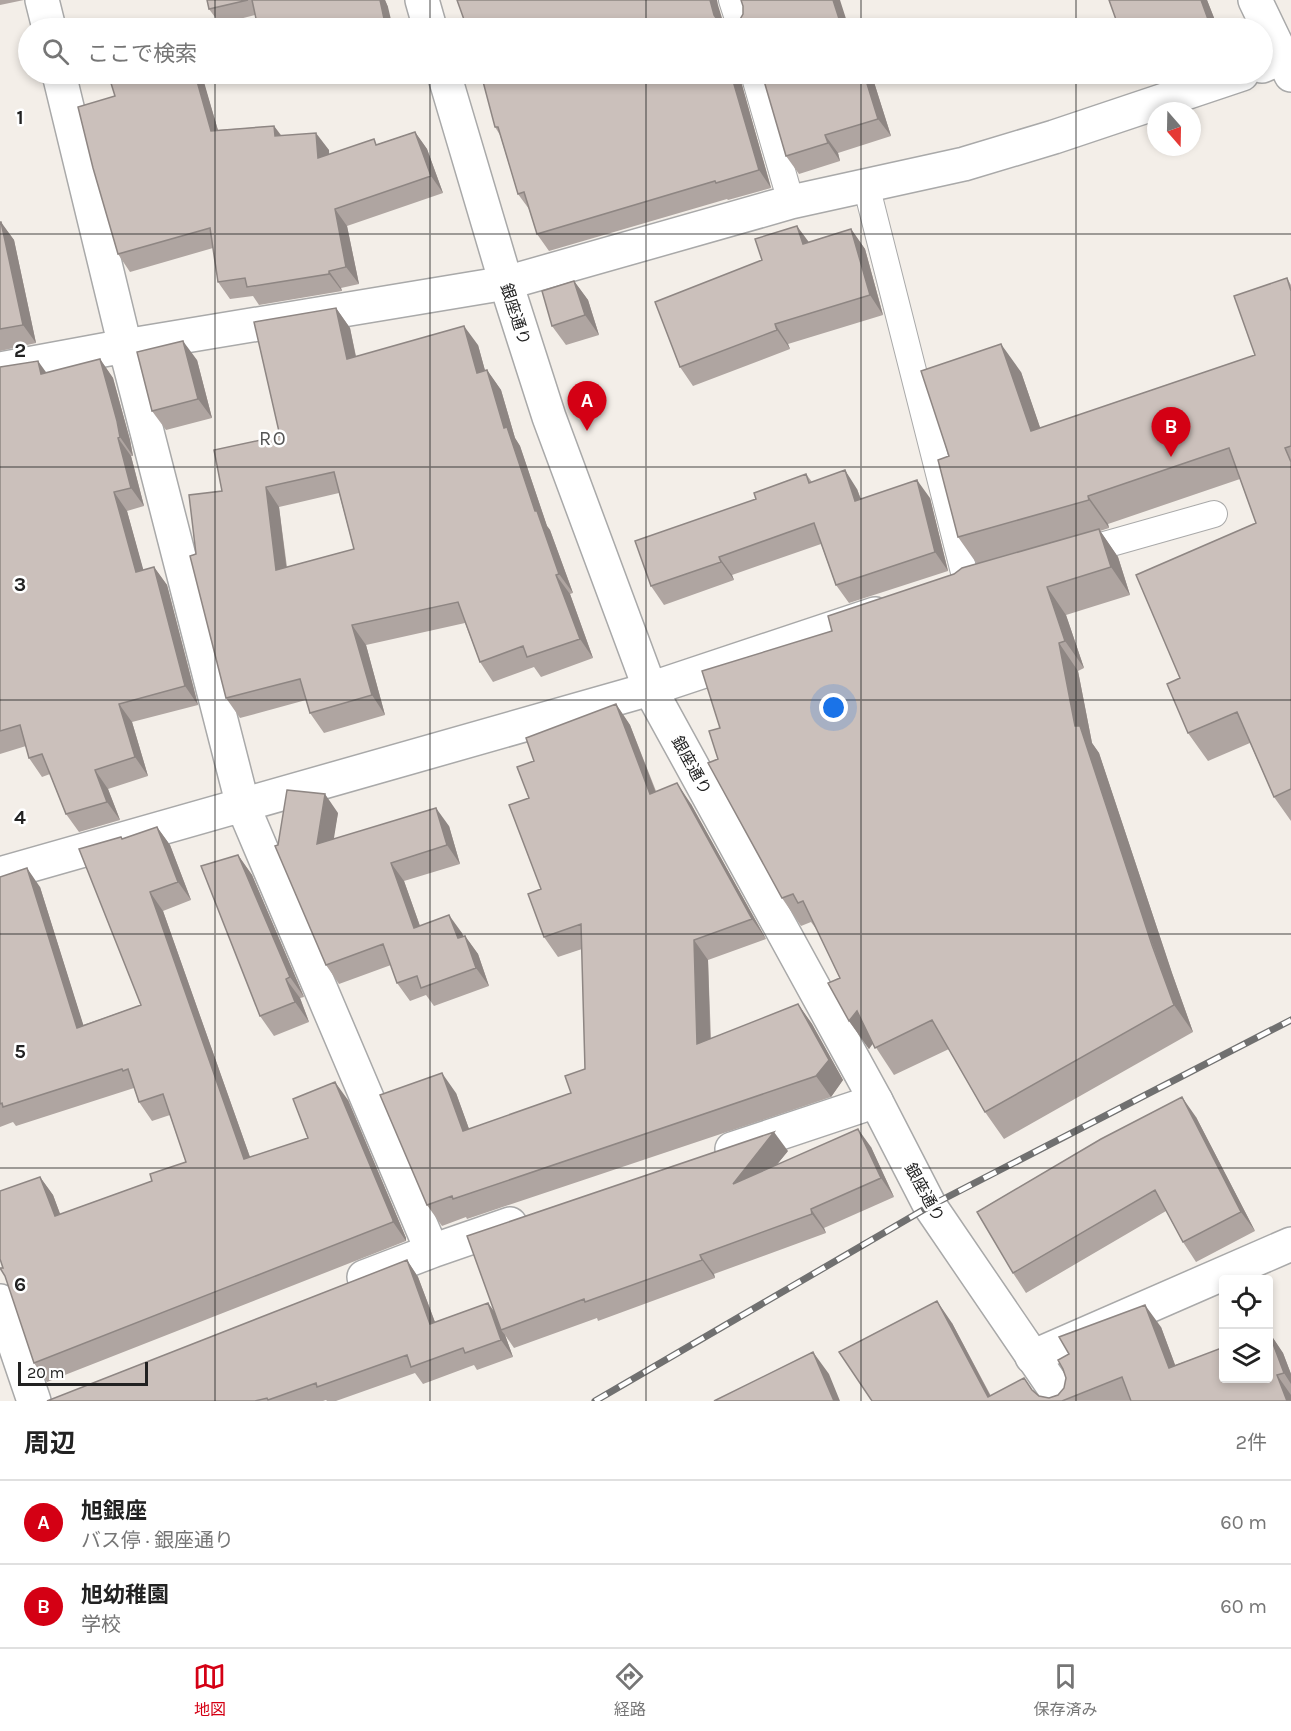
<!DOCTYPE html>
<html lang="ja">
<meta charset="utf-8">
<style>
:root{--surface:#fff;--page:#f6f6f6;--text:#222;--muted:#767676;--line:#e0e0e0;--accent:#d40014}
body{margin:0;font-family:Karla,"Noto Sans JP",sans-serif;background:var(--page);color:var(--text)}
.controls{position:absolute;right:18px;bottom:18px;display:grid;overflow:hidden;border-radius:6px;box-shadow:0 3px 9px #0003}
.controls button{width:54px;height:54px;display:grid;place-items:center;padding:0;border:0;border-bottom:2px solid var(--line);background:var(--surface);color:var(--text);font:30px sans-serif}
.compass{position:absolute;left:1147px;top:102px;width:54px;height:54px;border-radius:50%;background:var(--surface);box-shadow:0 3px 9px #0003;rotate:160deg}
.scale{position:absolute;left:18px;bottom:15px;width:130px;box-sizing:border-box;padding-left:6px;border:3px solid #222;border-top:0;font-size:16px;line-height:21px;white-space:nowrap;color:#222;-webkit-text-stroke:4px #fff;paint-order:stroke}
.you{position:absolute;left:834px;top:708px;width:21px;height:21px;margin:-15px;border:4px solid #fff;border-radius:50%;background:#1a73e8;box-shadow:0 0 0 9px #1a73e833}
.badge{display:grid;place-items:center;width:39px;height:39px;border-radius:50%;background:var(--accent);color:#fff;font-size:20px;font-weight:700}
.pin{position:absolute;translate:-50% -50px;filter:drop-shadow(0 2px 3px #0008)}
.pin::after{content:'';position:absolute;top:32px;width:21px;height:18px;background:inherit;clip-path:polygon(0 0,100% 0,50% 100%)}
.list{margin:0;padding:0;list-style:none}
h2{display:flex;justify-content:space-between;align-items:center;height:78px;margin:0;padding:0 24px;font-size:26px}
h2 small{font-size:20px;font-weight:400;color:var(--muted)}
.list li{display:grid;grid-template-columns:39px 1fr auto;gap:18px;align-items:center;box-sizing:border-box;height:84px;padding:0 24px;border-top:2px solid var(--line)}
.list b{display:block;font-size:22px;white-space:nowrap}
.list p{margin:0;font-size:20px;white-space:nowrap;color:var(--muted)}
.list em{font-size:20px;font-style:normal;color:var(--muted)}
.icon{flex:none;width:33px;height:33px;fill:none;stroke:currentColor;stroke-width:2;stroke-linecap:round;stroke-linejoin:round}
.map{position:relative;flex:none;width:1291px;height:1401px;overflow:hidden}
.search{position:absolute;background:var(--surface);box-shadow:0 3px 9px #0003;left:18px;right:18px;top:18px;height:66px;display:flex;align-items:center;gap:15px;box-sizing:border-box;padding:0 21px;border-radius:33px;color:var(--muted);font-size:22px}
.sheet{height:246px;background:var(--surface)}
nav{display:flex;justify-content:space-around;align-items:center;box-sizing:border-box;height:84px;border-top:2px solid var(--line);background:var(--surface);font-size:16px;color:var(--muted)}
nav a{display:grid;justify-items:center;gap:3px}
nav .on{color:var(--accent)}
.map>svg:first-child{display:block}
</style>
<div class="map">
<svg width="1291" height="1401" viewBox="0 0 1291 1401">
<rect width="100%" height="100%" fill="#f3eee8"/>
<g fill="none" stroke-linecap="round" stroke-linejoin="round">
<g stroke="#a9a9a9" stroke-width="28">
<path id="service" d="M 732,0 L 741,28
M 754,74 L 791,202
M 866,185 L 967,584 L 983,580
M 1076,553 L 1214,514"/>
</g>
<g stroke="#a9a9a9" stroke-width="36">
<path id="minor" d="M 42,0 L 49,28
M 1255,0 L 1291,75
M 59,74 L 125,346 L 243,806 L 432,1251
M 0,369 L 125,346 L 506,283
M 0,874 L 650,689 L 875,614
M 732,1149 L 876,1101
M 364,1277 L 432,1251 L 510,1224
M 0,1301 L 34,1401
M 1032,1357 L 1291,1244"/>
</g>
<g stroke="#a9a9a9" stroke-width="36">
<path id="tertiary" d="M 422,0 L 430,28
M 1262,66 L 1291,54
M 444,74 L 506,283 L 549,417 L 650,689 L 876,1101 L 930,1206 L 1063,1401
M 506,283 L 791,202 L 964,164 L 1054,137 L 1242,74"/>
</g>
<use href="#service" stroke="#fff" stroke-width="26"/>
<use href="#minor" stroke="#fff" stroke-width="33"/>
<use href="#tertiary" stroke="#fff" stroke-width="33"/>
<g stroke="#707070" stroke-width="7">
<path id="rail" d="M 595,1401 L 930,1206 L 1291,1020"/>
</g>
<use href="#rail" stroke="#fff" stroke-width="4.5" stroke-dasharray="14" stroke-linecap="butt"/>
</g>
<path fill="#afa5a1" fill-rule="evenodd" d="M 0,0 L 24,0 L 0,5 Z
M 207,0 L 385,0 L 388,7 L 255,15 L 220,24 L 209,9 Z
M 1109,0 L 1207,0 L 1218,28 L 1119,28 Z
M 133,74 L 201,74 L 218,130 L 274,126 L 281,135 L 329,150 L 329,154 L 378,144 L 415,132 L 427,149 L 443,193 L 347,226 L 359,284 L 341,288 L 342,291 L 259,305 L 253,296 L 230,299 L 218,282 L 213,248 L 130,272 L 118,254 L 115,96 Z
M 305,74 L 352,74 L 311,83 Z
M 762,74 L 869,74 L 873,79 L 891,136 L 838,153 L 840,161 L 799,174 L 786,156 Z
M 740,78 L 771,188 L 728,200 L 727,199 L 549,251 L 537,234 L 529,209 L 518,194 L 500,135 L 495,127 Z
M 0,222 L 14,240 L 36,343 L 0,351 Z
M 851,229 L 865,249 L 883,315 L 788,344 L 790,349 L 693,386 L 680,367 L 809,242 Z
M 1287,278 L 1291,285 L 1291,821 L 1274,797 L 1250,743 L 1208,761 L 1188,733 L 1180,678 L 1256,523 L 1240,479 L 1108,524 L 1109,528 L 1100,531 L 1118,557 L 1130,595 L 1066,615 L 1084,668 L 1078,671 L 1092,743 L 1099,753 L 1172,973 L 1193,1032 L 1004,1139 L 985,1112 L 949,1049 L 894,1075 L 873,1043 L 869,1049 L 849,1021 L 840,978 L 817,930 L 811,922 L 801,926 L 782,898 L 718,759 L 720,728 L 832,631 L 977,564 L 958,537 L 949,456 L 1021,372 L 1040,428 L 1255,355 Z
M 574,281 L 588,300 L 599,335 L 566,345 L 552,326 Z
M 336,308 L 350,328 L 356,356 L 478,345 L 485,371 L 487,370 L 501,390 L 515,438 L 520,446 L 547,526 L 550,530 L 573,593 L 570,594 L 593,658 L 541,677 L 534,667 L 493,682 L 480,662 L 465,623 L 366,645 L 385,715 L 324,733 L 310,713 L 306,700 L 240,718 L 226,698 L 196,554 L 222,491 L 280,436 ZM 339,493 L 354,549 L 287,567 L 279,507 Z
M 100,359 L 113,378 L 130,440 L 133,456 L 131,456 L 144,506 L 127,511 L 143,570 L 154,567 L 167,585 L 198,705 L 132,722 L 148,776 L 108,789 L 120,820 L 79,832 L 66,814 L 50,774 L 42,777 L 29,758 L 26,746 L 0,754 L 0,367 L 46,373 Z
M 197,360 L 212,418 L 166,430 L 152,411 Z
M 806,474 L 812,482 L 857,489 L 861,499 L 930,498 L 948,571 L 849,603 L 836,585 L 821,544 L 732,575 L 734,580 L 664,605 L 651,586 L 756,499 Z
M 616,704 L 630,725 L 656,791 L 691,804 L 766,939 L 708,960 L 711,1039 L 798,1004 L 812,1024 L 843,1080 L 831,1097 L 467,1219 L 466,1217 L 442,1226 L 427,1205 L 456,1093 L 469,1129 L 571,1093 L 585,1069 L 582,949 L 558,957 L 544,937 L 541,889 L 529,798 L 534,761 Z
M 338,813 L 333,839 L 449,826 L 460,864 L 404,881 L 420,926 L 462,933 L 463,936 L 465,936 L 478,954 L 489,986 L 434,1006 L 426,995 L 410,1001 L 397,983 L 391,965 L 339,984 L 326,965 L 278,845 Z
M 157,827 L 170,845 L 191,900 L 163,911 L 250,1157 L 308,1138 L 348,1100 L 406,1238 L 406,1241 L 47,1382 L 34,1363 L 3,1268 L 40,1177 L 53,1195 L 60,1214 L 152,1181 L 186,1162 L 170,1115 L 152,1121 L 139,1102 L 134,1088 L 16,1126 L 13,1122 L 0,1127 L 0,877 L 40,887 L 83,1025 L 141,1005 L 123,839 Z
M 238,855 L 252,875 L 304,997 L 300,998 L 309,1022 L 274,1036 L 260,1016 Z
M 1196,1117 L 1255,1231 L 1196,1262 L 1183,1242 L 1166,1211 L 1026,1293 L 1013,1273 Z
M 871,1147 L 894,1197 L 824,1228 L 826,1233 L 714,1274 L 715,1278 L 598,1321 L 597,1318 L 514,1348 L 505,1335 L 513,1357 L 477,1370 L 474,1365 L 423,1384 L 415,1373 L 336,1401 L 327,1401 L 326,1400 L 323,1401 L 47,1401 L 407,1260 L 418,1277 L 435,1322 L 488,1303 L 496,1314 L 788,1151 L 776,1165 Z
M 952,1323 L 991,1396 L 1033,1390 L 1039,1396 L 1049,1398 L 1058,1395 L 1161,1327 L 1175,1365 L 1269,1332 L 1283,1353 L 1291,1374 L 1291,1401 L 872,1401 Z"/>
<path fill="#8e8683" d="M 380,0 L 385,0 L 388,7 L 393,28 L 386,28 Z
M 710,0 L 717,0 L 718,5 L 725,28 L 723,28 L 714,15 Z
M 833,0 L 840,0 L 849,28 L 842,28 Z
M 1201,0 L 1207,0 L 1218,28 L 1214,28 L 1209,22 Z
M 195,74 L 201,74 L 202,75 L 223,148 L 211,131 Z
M 731,74 L 740,74 L 740,78 L 771,188 L 759,170 Z
M 864,74 L 869,74 L 873,79 L 891,136 L 878,119 Z
M 274,126 L 287,144 L 275,136 Z
M 415,132 L 427,149 L 443,193 L 431,176 Z
M 316,133 L 329,150 L 330,175 L 318,158 Z
M 825,135 L 838,153 L 840,161 L 828,143 Z
M 335,209 L 347,226 L 359,284 L 346,267 Z
M 1,222 L 14,240 L 36,343 L 23,325 Z
M 797,226 L 811,245 L 803,244 Z
M 851,229 L 865,249 L 883,315 L 870,295 Z
M 329,271 L 341,288 L 342,291 L 329,274 Z
M 574,281 L 588,300 L 599,335 L 585,315 Z
M 336,308 L 350,328 L 360,378 L 347,359 Z
M 775,324 L 788,344 L 790,349 L 777,330 Z
M 464,326 L 478,345 L 491,392 L 477,373 Z
M 183,341 L 197,360 L 212,418 L 198,399 Z
M 1001,344 L 1021,372 L 1051,459 L 1031,431 Z
M 100,359 L 113,378 L 130,440 L 133,456 L 120,437 Z
M 38,361 L 51,379 L 41,374 Z
M 487,370 L 501,390 L 515,438 L 520,446 L 547,526 L 550,530 L 573,593 L 559,574 L 504,428 Z
M 118,438 L 131,456 L 144,506 L 131,488 Z
M 845,470 L 857,489 L 868,520 L 855,501 Z
M 917,480 L 930,498 L 948,571 L 935,552 Z
M 266,487 L 279,507 L 289,589 L 276,570 Z
M 114,492 L 127,511 L 149,590 L 136,572 Z
M 1088,496 L 1108,524 L 1109,528 L 1089,500 Z
M 1099,529 L 1118,557 L 1130,595 L 1111,567 Z
M 719,557 L 732,575 L 734,580 L 721,562 Z
M 154,567 L 167,585 L 198,705 L 185,686 Z
M 556,575 L 570,594 L 593,658 L 580,639 Z
M 1047,587 L 1066,615 L 1084,668 L 1065,641 Z
M 352,625 L 366,645 L 385,715 L 372,695 Z
M 1059,643 L 1078,671 L 1092,743 L 1099,753 L 1172,973 L 1193,1032 L 1174,1005 L 1075,726 Z
M 119,704 L 132,722 L 148,776 L 135,757 Z
M 616,704 L 630,725 L 664,814 L 650,794 Z
M 95,770 L 108,789 L 120,820 L 107,802 Z
M 677,783 L 691,804 L 766,939 L 752,919 Z
M 325,794 L 338,813 L 330,863 L 317,844 Z
M 436,808 L 449,826 L 460,864 L 447,845 Z
M 157,827 L 170,845 L 191,900 L 178,882 Z
M 238,855 L 252,875 L 304,997 L 290,977 Z
M 391,863 L 404,881 L 427,946 L 414,928 Z
M 27,868 L 40,887 L 90,1046 L 77,1028 Z
M 150,892 L 163,911 L 257,1177 L 244,1159 Z
M 449,915 L 462,933 L 471,957 L 458,938 Z
M 465,936 L 478,954 L 489,986 L 476,968 Z
M 694,940 L 708,960 L 711,1064 L 697,1044 Z
M 286,979 L 300,998 L 309,1022 L 295,1002 Z
M 798,1004 L 812,1024 L 843,1080 L 831,1097 L 816,1076 Z
M 857,1011 L 876,1039 L 869,1049 L 849,1021 Z
M 442,1073 L 456,1093 L 477,1151 L 463,1131 Z
M 335,1082 L 348,1100 L 406,1238 L 406,1241 L 393,1222 Z
M 1182,1097 L 1196,1117 L 1255,1231 L 1241,1212 Z
M 858,1129 L 871,1147 L 894,1197 L 881,1178 Z
M 774,1132 L 788,1151 L 746,1203 L 733,1184 Z
M 40,1177 L 53,1195 L 68,1235 L 55,1216 Z
M 811,1209 L 824,1228 L 826,1233 L 812,1214 Z
M 700,1255 L 714,1274 L 715,1278 L 702,1260 Z
M 407,1260 L 418,1277 L 442,1341 L 430,1324 Z
M 937,1301 L 952,1323 L 993,1401 L 988,1397 Z
M 488,1303 L 500,1320 L 501,1330 L 505,1335 L 513,1357 L 501,1340 Z
M 1145,1305 L 1161,1327 L 1184,1389 L 1169,1368 Z
M 1269,1332 L 1283,1353 L 1291,1374 L 1291,1384 L 1284,1373 Z
M 813,1352 L 829,1374 L 840,1401 L 834,1401 Z
M 1277,1375 L 1291,1395 L 1291,1401 L 1287,1401 Z"/>
<path fill="#cbc0bb" stroke="#8e8683" stroke-width="1.5" fill-rule="evenodd" d="M 207,0 L 248,0 L 209,9 Z
M 252,0 L 380,0 L 386,28 L 258,28 Z
M 457,0 L 710,0 L 714,15 L 718,21 L 725,25 L 733,25 L 739,21 L 743,14 L 743,6 L 741,0 L 833,0 L 842,28 L 467,28 Z
M 1109,0 L 1201,0 L 1209,22 L 1190,28 L 1119,28 Z
M 133,74 L 195,74 L 211,131 L 274,126 L 275,136 L 316,133 L 318,158 L 374,139 L 376,145 L 415,132 L 431,176 L 335,209 L 346,267 L 329,271 L 329,274 L 247,287 L 245,278 L 218,282 L 210,228 L 118,254 L 93,168 L 78,107 L 115,96 L 110,80 Z
M 481,74 L 731,74 L 759,170 L 716,183 L 715,181 L 537,234 L 524,192 L 518,194 L 498,127 L 495,127 Z
M 762,74 L 864,74 L 878,119 L 825,135 L 828,143 L 786,156 Z
M 0,222 L 1,222 L 23,325 L 0,329 Z
M 797,226 L 803,244 L 851,229 L 870,295 L 775,324 L 777,330 L 680,367 L 655,302 L 762,260 L 755,239 Z
M 1287,278 L 1291,291 L 1291,446 L 1285,448 L 1291,462 L 1291,789 L 1274,797 L 1237,712 L 1188,733 L 1167,684 L 1180,678 L 1136,575 L 1256,523 L 1229,448 L 1088,496 L 1089,500 L 958,537 L 938,460 L 949,456 L 921,371 L 1001,344 L 1031,431 L 1255,355 L 1234,296 Z
M 574,281 L 585,315 L 552,326 L 542,291 Z
M 336,308 L 347,359 L 464,326 L 477,373 L 487,370 L 504,428 L 507,427 L 535,511 L 537,511 L 559,574 L 556,575 L 580,639 L 527,657 L 523,646 L 480,662 L 458,602 L 352,625 L 372,695 L 310,713 L 300,679 L 226,698 L 190,556 L 196,554 L 189,495 L 222,491 L 214,450 L 280,436 L 254,322 ZM 334,472 L 354,549 L 276,570 L 266,487 Z
M 183,341 L 198,399 L 152,411 L 137,352 Z
M 100,359 L 117,421 L 120,437 L 118,438 L 131,488 L 114,492 L 136,572 L 154,567 L 185,686 L 119,704 L 135,757 L 95,770 L 107,802 L 66,814 L 42,754 L 29,758 L 20,725 L 0,731 L 0,367 L 38,361 L 41,374 Z
M 845,470 L 855,501 L 917,480 L 935,552 L 836,585 L 814,523 L 719,557 L 721,562 L 651,586 L 635,541 L 756,499 L 754,493 L 806,474 L 809,483 Z
M 1099,529 L 1111,567 L 1047,587 L 1065,641 L 1059,643 L 1075,726 L 1080,726 L 1152,945 L 1174,1005 L 985,1112 L 932,1020 L 875,1048 L 857,1011 L 849,1021 L 828,983 L 840,978 L 803,901 L 798,903 L 793,894 L 782,898 L 708,763 L 718,759 L 709,731 L 720,728 L 702,671 L 832,631 L 828,616 L 954,574 L 962,568 Z
M 616,704 L 650,794 L 677,783 L 752,919 L 694,940 L 697,1044 L 798,1004 L 829,1060 L 816,1076 L 453,1199 L 452,1196 L 427,1205 L 380,1095 L 442,1073 L 463,1131 L 571,1093 L 565,1076 L 585,1069 L 581,924 L 544,937 L 528,894 L 541,889 L 509,805 L 529,798 L 517,767 L 534,761 L 526,738 Z
M 287,790 L 325,794 L 317,844 L 436,808 L 447,845 L 391,863 L 414,928 L 449,915 L 458,938 L 465,936 L 476,968 L 421,988 L 417,976 L 397,983 L 383,944 L 326,965 L 275,846 L 278,845 Z
M 157,827 L 178,882 L 150,892 L 244,1159 L 308,1138 L 293,1099 L 335,1082 L 393,1220 L 393,1222 L 34,1363 L 5,1276 L 0,1268 L 3,1268 L 0,1259 L 0,1191 L 40,1177 L 55,1216 L 152,1181 L 150,1174 L 186,1162 L 163,1094 L 139,1102 L 128,1069 L 123,1071 L 122,1069 L 3,1107 L 2,1103 L 0,1104 L 0,877 L 27,868 L 77,1028 L 141,1005 L 79,849 L 121,837 L 122,839 Z
M 238,855 L 290,977 L 286,979 L 295,1002 L 260,1016 L 201,866 Z
M 1182,1097 L 1241,1212 L 1183,1242 L 1155,1190 L 1013,1273 L 977,1212 L 1101,1139 Z
M 858,1129 L 881,1178 L 811,1209 L 812,1214 L 700,1255 L 702,1260 L 585,1302 L 584,1299 L 501,1330 L 467,1236 L 774,1132 L 733,1184 Z
M 407,1260 L 430,1324 L 488,1303 L 501,1340 L 465,1353 L 463,1348 L 411,1367 L 407,1355 L 317,1387 L 316,1383 L 268,1400 L 267,1398 L 255,1401 L 47,1401 Z
M 937,1301 L 988,1397 L 1024,1378 L 1032,1390 L 1039,1396 L 1049,1398 L 1058,1395 L 1064,1388 L 1066,1378 L 1063,1369 L 1058,1360 L 1069,1354 L 1059,1337 L 1145,1305 L 1169,1368 L 1224,1347 L 1224,1378 L 1269,1378 L 1269,1333 L 1284,1373 L 1277,1375 L 1287,1401 L 1131,1401 L 1122,1377 L 1062,1401 L 872,1401 L 839,1352 Z
M 813,1352 L 834,1401 L 714,1401 Z"/>
<path fill="none" stroke="#222" stroke-width="1.5" stroke-opacity="0.55" d="M 215,0 L 215,28M 430,0 L 430,28M 646,0 L 646,28M 861,0 L 861,28M 1076,0 L 1076,28M 215,74 L 215,1401M 430,74 L 430,1401M 646,74 L 646,1401M 861,74 L 861,1401M 1076,74 L 1076,1401M 0,234 L 1291,234M 0,467 L 1291,467M 0,700 L 1291,700M 0,934 L 1291,934M 0,1168 L 1291,1168"/>
<g text-anchor="middle" stroke-width="5" stroke-linejoin="round" paint-order="stroke">
<g font-size="16" fill="#222" stroke="#fff">
<text transform="translate(516 314) rotate(72)" y="6">銀座通り</text>
<text transform="translate(692 765) rotate(61)" y="6">銀座通り</text>
<text transform="translate(925 1192) rotate(61)" y="6">銀座通り</text>
</g>
<g font-size="20" letter-spacing="1.5" fill="#555" stroke="#fff">
<text x="273" y="445">RO</text>
</g>
</g>
<g font-size="20" text-anchor="middle" font-weight="bold" fill="#222" stroke="#fff" stroke-width="5" stroke-linejoin="round" paint-order="stroke">
<text x="20" y="124">1</text>
<text x="20" y="357">2</text>
<text x="20" y="591">3</text>
<text x="20" y="824">4</text>
<text x="20" y="1058">5</text>
<text x="20" y="1291">6</text>
</g>
</svg>
<div class="controls">
<button><svg class="icon" aria-label="locate" viewBox="0 0 24 24"><circle cx="12" cy="12" r="6"/><path d="M12 2v4M12 18v4M2 12h4M18 12h4"/></svg></button>
<button><svg class="icon" aria-label="layers" viewBox="0 0 24 24"><path d="M12 4l9 5-9 5-9-5zM3 14l9 5 9-5"/></svg></button>
</div>
<svg class="compass" viewBox="-18 -18 36 36"><path d="M0-13l5 13h-10z" fill="#e53935"/><path d="M0 13l5-13h-10z" fill="#767676"/></svg>
<div class="scale">20 m</div>
<div class="you"></div>
<div class="pin badge" style="left:587px;top:431px">A</div>
<div class="pin badge" style="left:1171px;top:457px">B</div>
<div class="search"><svg class="icon" aria-label="search" viewBox="0 0 24 24"><circle cx="10" cy="10" r="6"/><path d="M15 15l6 6"/></svg>ここで検索</div>
</div>
<section class="sheet">
<h2>周辺<small>2件</small></h2>
<ul class="list">
<li><span class="badge">A</span><div><b>旭銀座</b><p>バス停 · 銀座通り</p></div><em>60 m</em></li>
<li><span class="badge">B</span><div><b>旭幼稚園</b><p>学校</p></div><em>60 m</em></li>
</ul>
</section>
<nav>
<a class="on"><svg class="icon" aria-label="map" viewBox="0 0 24 24"><path d="M3 6l6-2 6 2 6-2v14l-6 2-6-2-6 2zM9 4v14M15 6v14"/></svg>地図</a>
<a><svg class="icon" aria-label="directions" viewBox="0 0 24 24"><path d="M12 3l9 9-9 9-9-9zM9 14v-3h6M13 9l2 2-2 2"/></svg>経路</a>
<a><svg class="icon" aria-label="saved" viewBox="0 0 24 24"><path d="M7 4h10v16l-5-4-5 4z"/></svg>保存済み</a>
</nav>
